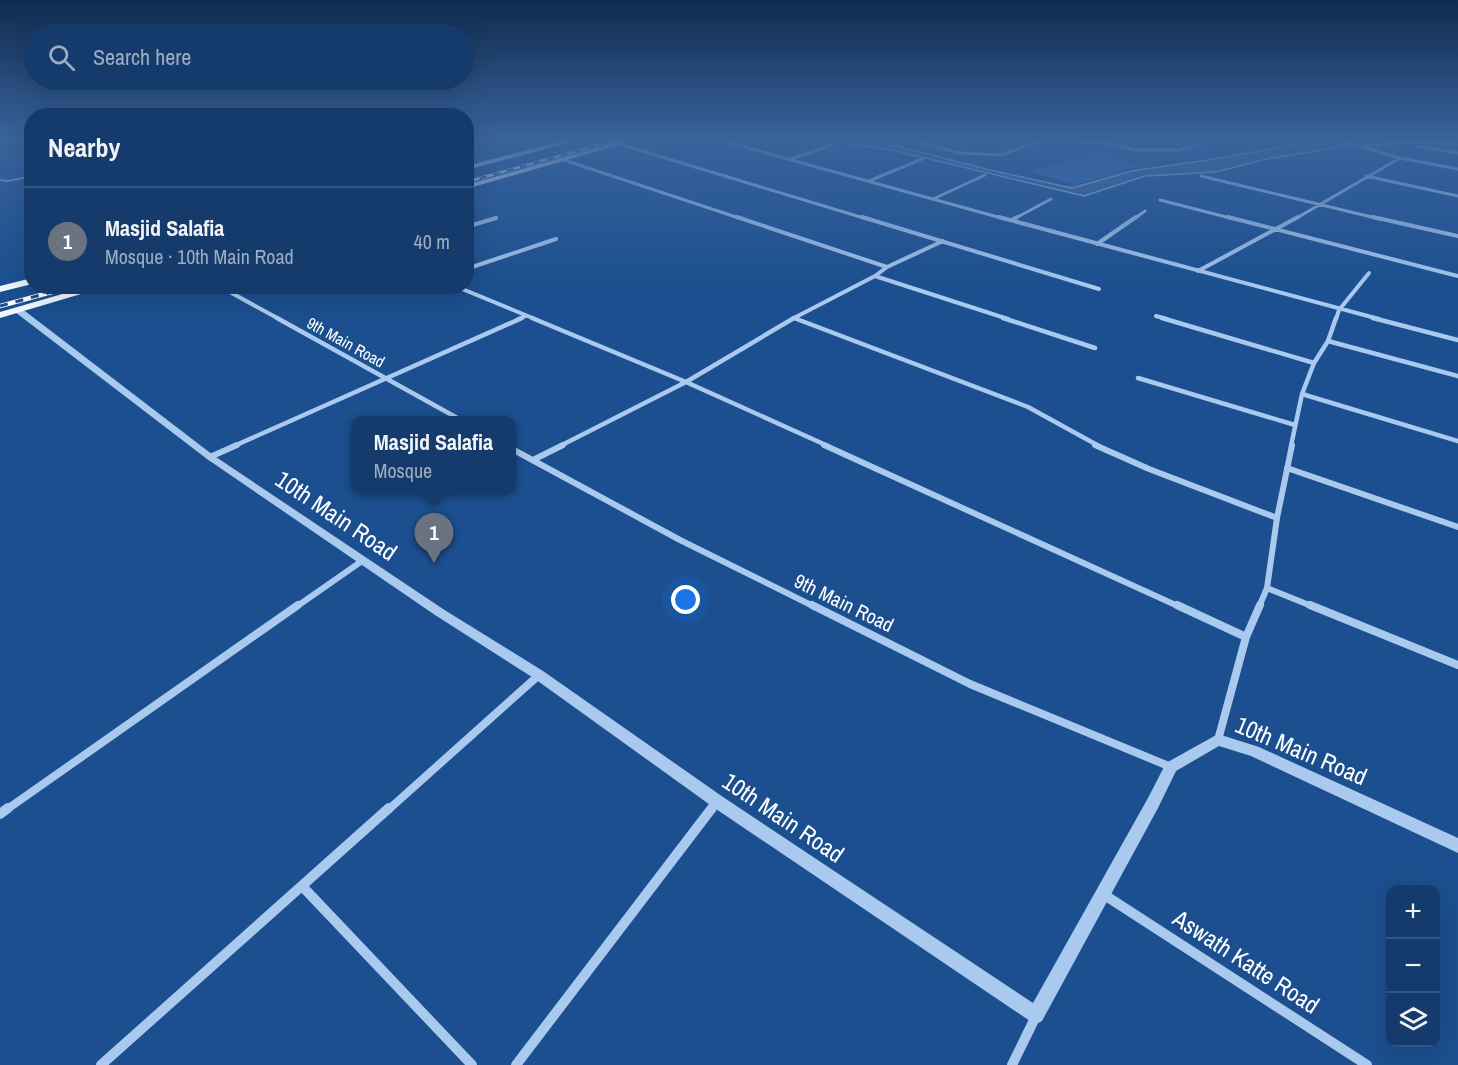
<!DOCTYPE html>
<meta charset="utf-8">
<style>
:root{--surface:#143b6b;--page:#1d4271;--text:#f1f3f6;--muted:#9dadc1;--line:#33557e;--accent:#ffd166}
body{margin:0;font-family:"Archivo Narrow",sans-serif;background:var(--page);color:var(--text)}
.controls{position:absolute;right:18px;bottom:18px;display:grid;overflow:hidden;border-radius:12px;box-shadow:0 6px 24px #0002}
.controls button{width:54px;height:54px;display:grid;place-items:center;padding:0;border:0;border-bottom:2px solid var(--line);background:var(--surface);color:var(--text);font:30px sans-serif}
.you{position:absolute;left:686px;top:600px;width:21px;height:21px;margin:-15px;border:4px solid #fff;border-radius:50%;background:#1a73e8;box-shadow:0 0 0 9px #1a73e833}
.badge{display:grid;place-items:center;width:39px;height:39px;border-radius:50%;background:var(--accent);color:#fff;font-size:20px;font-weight:700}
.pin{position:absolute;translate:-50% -50px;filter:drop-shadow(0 2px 3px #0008)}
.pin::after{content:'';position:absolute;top:32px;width:21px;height:18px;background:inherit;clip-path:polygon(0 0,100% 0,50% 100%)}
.popup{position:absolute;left:351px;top:416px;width:165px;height:78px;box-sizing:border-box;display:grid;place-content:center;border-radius:12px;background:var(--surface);filter:drop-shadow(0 2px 4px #0005);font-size:20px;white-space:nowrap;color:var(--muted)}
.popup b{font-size:22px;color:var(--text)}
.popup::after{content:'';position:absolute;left:50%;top:100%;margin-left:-12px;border:12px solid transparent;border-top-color:var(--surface)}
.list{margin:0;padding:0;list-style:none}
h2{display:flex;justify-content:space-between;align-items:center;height:78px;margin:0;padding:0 24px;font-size:26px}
h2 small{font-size:20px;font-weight:400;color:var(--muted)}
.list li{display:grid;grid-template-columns:39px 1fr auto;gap:18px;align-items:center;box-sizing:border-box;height:108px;padding:0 24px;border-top:2px solid var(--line)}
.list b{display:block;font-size:22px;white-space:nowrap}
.list p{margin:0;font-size:20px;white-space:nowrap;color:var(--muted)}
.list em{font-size:20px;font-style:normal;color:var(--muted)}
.icon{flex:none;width:33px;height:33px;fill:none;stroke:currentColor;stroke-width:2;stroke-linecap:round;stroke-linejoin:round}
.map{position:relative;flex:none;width:1458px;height:1065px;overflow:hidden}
.search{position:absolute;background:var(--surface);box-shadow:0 6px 24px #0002;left:24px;top:24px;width:450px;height:66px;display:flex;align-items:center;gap:15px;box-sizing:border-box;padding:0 21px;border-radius:33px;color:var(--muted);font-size:22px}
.panel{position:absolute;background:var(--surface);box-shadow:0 6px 24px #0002;left:24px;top:108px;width:450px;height:186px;border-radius:24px}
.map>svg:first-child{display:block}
</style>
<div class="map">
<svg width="1458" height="1065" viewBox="0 0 1458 1065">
<rect width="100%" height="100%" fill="#1b4f8f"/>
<path fill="#2e69ad" d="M 1097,153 L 1142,165 L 1075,185 L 1031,171 Z"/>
<path fill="#3c6290" stroke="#9cc4f0" stroke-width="1.5" d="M 812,138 L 847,138 L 896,146 L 990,170 L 1072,188 L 1132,171 L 1221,158 L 1318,140 L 1348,146 L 1266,159 L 1216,172 L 1145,176 L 1084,196 L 892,150 Z"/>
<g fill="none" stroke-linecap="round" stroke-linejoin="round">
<path fill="#9cc4f0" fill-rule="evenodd" d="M 1401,138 L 1359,143 L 1356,141 L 1369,138 Z"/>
<path stroke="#a9c9ee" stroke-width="2" d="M 0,180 L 8,181 L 32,176"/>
<path stroke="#a9c9ee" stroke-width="3" d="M 712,138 L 1005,219
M 902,138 L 960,153 L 1002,155 L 1042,140 L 1108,143 L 1134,150 L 1179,150 L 1204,143 L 1206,138
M 1331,138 L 1400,158 L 1458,169
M 619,144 L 867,219
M 1365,145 L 1407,142 L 1458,144
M 1417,146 L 1458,153
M 790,159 L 832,145
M 564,160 L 742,219
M 1201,176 L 1380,219
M 1366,176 L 1458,196
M 869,181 L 922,159
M 933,199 L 985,175
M 1160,200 L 1234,219
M 493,219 L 496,218
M 1014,219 L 1051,199
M 1134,219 L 1145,211
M 1295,219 L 1400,158"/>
<path stroke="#a9c9ee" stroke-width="4" d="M 737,217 L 887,267
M 862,217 L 1099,289
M 999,217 L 1379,319
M 1228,217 L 1458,276
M 1373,217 L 1458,236
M 1012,220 L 1017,217
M 466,227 L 496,218
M 1097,244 L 1136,217
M 466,269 L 556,239
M 1198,271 L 1298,217
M 875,276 L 1008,319
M 219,286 L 279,319
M 455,286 L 535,319
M 1156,316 L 1167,319
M 794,318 L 798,319
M 518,319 L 526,316
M 792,319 L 875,276 L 887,267 L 943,241
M 1336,319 L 1339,310 L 1369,273"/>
<path stroke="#a9c9ee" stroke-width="4.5" d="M 277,318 L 461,420
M 532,318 L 686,382 L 828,446
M 794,318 L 1028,407 L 1099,446
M 1003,318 L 1095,348
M 1162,318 L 1314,363
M 1373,318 L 1458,340
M 1328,341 L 1458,376
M 1138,378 L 1295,425
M 1302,394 L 1458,441
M 234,446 L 522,318
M 560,446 L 686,382 L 794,318
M 1291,446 L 1302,394 L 1314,363 L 1328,341 L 1336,318"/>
<path stroke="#a9c9ee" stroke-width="6" d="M 824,445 L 1180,607
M 1095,445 L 1149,469 L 1277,518
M 512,449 L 680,540 L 815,607
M 210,457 L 237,445
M 533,460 L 563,445
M 1287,468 L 1458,527
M 1267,588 L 1314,607
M 296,607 L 362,561
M 1259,607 L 1267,588 L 1277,518 L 1292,445"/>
<path stroke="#a9c9ee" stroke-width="8" d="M 812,605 L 970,684 L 1171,767
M 1177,605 L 1246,637
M 1310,605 L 1458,665
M 1218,740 L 1246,637 L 1260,605
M 6,810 L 298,605
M 388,810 L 539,675
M 711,810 L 717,802"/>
<path stroke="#a9c9ee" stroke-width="10" d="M 0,814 L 8,808
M 302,886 L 472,1065
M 1103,894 L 1367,1065
M 101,1065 L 389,808
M 516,1065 L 712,808
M 1012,1065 L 1036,1016"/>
<path fill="#a9c9ee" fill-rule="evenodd" d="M 15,308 L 21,308 L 213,455 L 443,609 L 543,671 L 723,797 L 1033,1003 L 1148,798 L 1166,763 L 1218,734 L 1259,747 L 1458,838 L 1458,853 L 1251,756 L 1219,746 L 1176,771 L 1158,808 L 1042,1021 L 1036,1024 L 1030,1021 L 713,807 L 535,679 L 435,615 L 207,459 L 15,312 Z"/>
<path fill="#f0f6ff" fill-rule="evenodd" d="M 574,138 L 587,138 L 466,170 L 466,166 Z
M 631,138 L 643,138 L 466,189 L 466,185 Z
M 32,278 L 32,284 L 0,292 L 0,286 Z
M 90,286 L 108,286 L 0,318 L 0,312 Z"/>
<g stroke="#fff" stroke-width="3">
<path id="rail-far1" d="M 466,182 L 624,138"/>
</g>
<g stroke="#fff" stroke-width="4.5">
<path id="rail" d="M 0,306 L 74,286"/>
</g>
<use href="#rail-far1" stroke="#1b4f8f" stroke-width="2" stroke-dasharray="7" stroke-linecap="butt"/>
<use href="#rail" stroke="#1b4f8f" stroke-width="3" stroke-dasharray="8" stroke-linecap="butt"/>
</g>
<linearGradient id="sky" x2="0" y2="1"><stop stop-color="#0f2b4f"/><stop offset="0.48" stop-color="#39639b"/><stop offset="1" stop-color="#39639b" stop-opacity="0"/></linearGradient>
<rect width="1458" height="288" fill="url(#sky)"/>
<g text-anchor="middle" stroke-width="6" stroke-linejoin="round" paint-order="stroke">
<g font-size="16" fill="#fff" stroke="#1b4f8f">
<text transform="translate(346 342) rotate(29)" y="6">9th Main Road</text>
</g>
<g font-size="20" fill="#fff" stroke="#1b4f8f">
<text transform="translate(844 603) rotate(26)" y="7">9th Main Road</text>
</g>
<g font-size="24" fill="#fff" stroke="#1b4f8f">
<text transform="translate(336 516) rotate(34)" y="8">10th Main Road</text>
<text transform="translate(1301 751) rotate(23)" y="8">10th Main Road</text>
<text transform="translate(783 818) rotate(34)" y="8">10th Main Road</text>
<text transform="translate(1246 962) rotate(33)" y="8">Aswath Katte Road</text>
</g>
</g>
</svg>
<div class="controls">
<button>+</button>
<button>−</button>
<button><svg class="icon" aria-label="layers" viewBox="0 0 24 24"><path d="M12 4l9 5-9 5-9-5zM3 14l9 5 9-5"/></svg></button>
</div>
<div class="you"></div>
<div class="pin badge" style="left:434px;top:563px;background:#6b7280">1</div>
<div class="popup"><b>Masjid Salafia</b>Mosque</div>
<div class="search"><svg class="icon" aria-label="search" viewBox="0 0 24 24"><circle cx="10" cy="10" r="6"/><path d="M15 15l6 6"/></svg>Search here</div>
<section class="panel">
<h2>Nearby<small></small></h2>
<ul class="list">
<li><span class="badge" style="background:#6b7280">1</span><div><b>Masjid Salafia</b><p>Mosque · 10th Main Road</p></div><em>40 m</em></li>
</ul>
</section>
</div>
